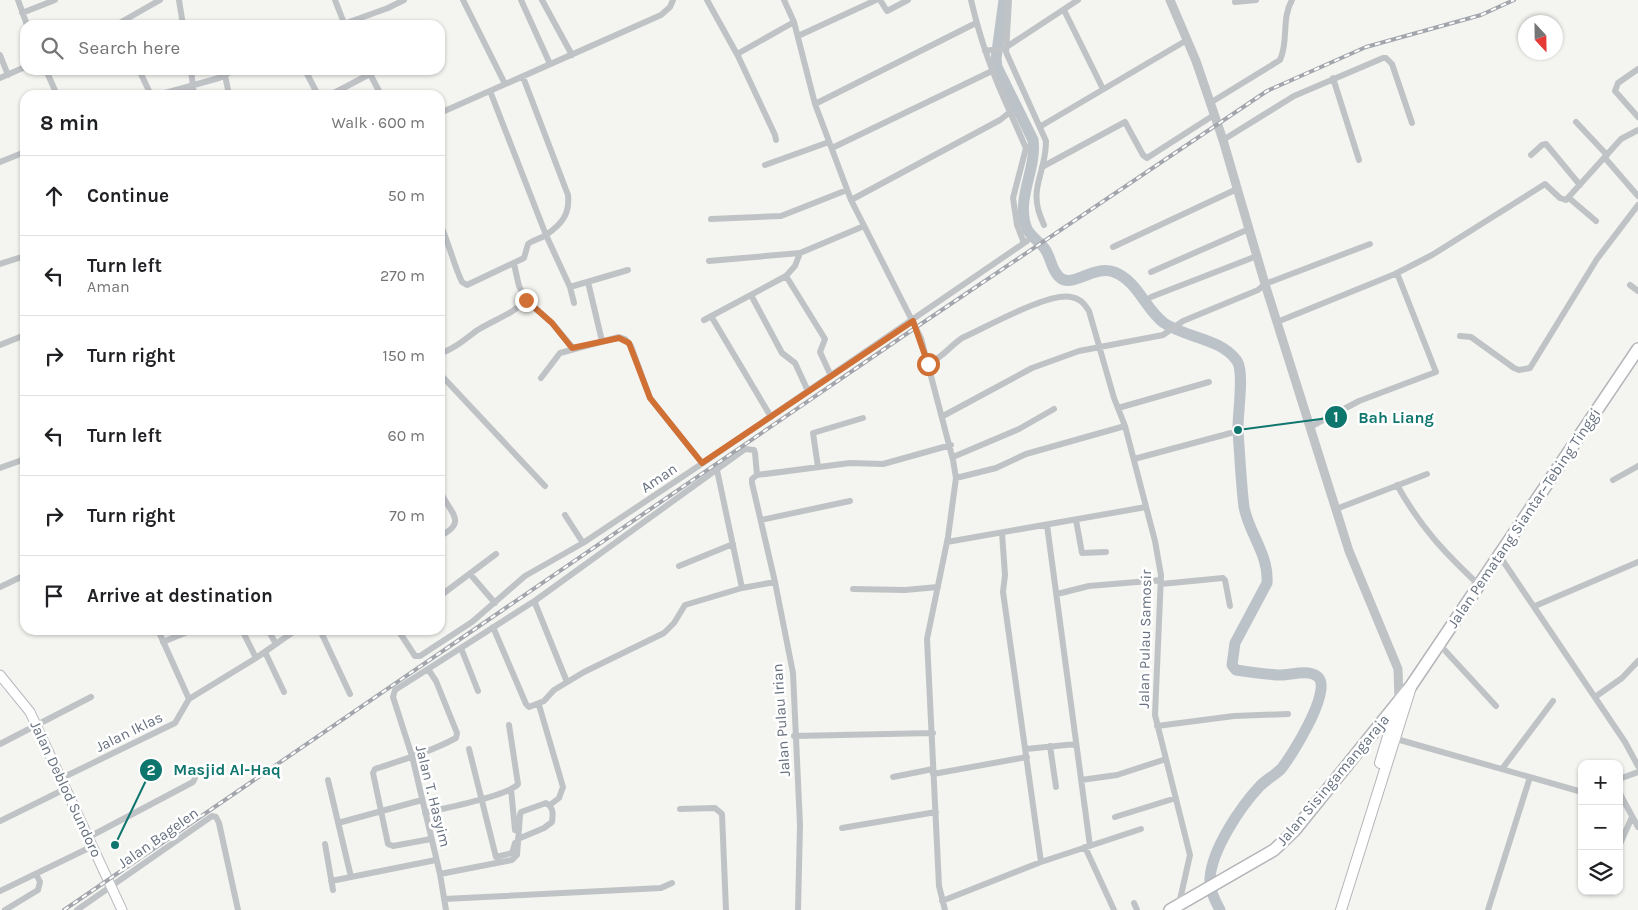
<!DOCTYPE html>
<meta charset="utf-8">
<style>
:root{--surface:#fff;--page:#f2f2f2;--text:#202124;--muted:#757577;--line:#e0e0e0}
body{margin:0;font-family:Karla,sans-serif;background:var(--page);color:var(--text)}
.controls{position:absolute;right:15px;bottom:15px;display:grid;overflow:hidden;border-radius:10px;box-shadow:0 1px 4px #0004}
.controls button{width:45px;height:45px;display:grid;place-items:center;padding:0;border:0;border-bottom:1px solid var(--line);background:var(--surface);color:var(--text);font:25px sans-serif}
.compass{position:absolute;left:1518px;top:15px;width:45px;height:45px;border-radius:50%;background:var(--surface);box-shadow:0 1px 4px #0004;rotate:158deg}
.stop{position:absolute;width:15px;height:15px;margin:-11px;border:4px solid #d07035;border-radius:50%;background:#fff}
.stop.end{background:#d07035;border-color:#fff;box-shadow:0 1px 5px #0008}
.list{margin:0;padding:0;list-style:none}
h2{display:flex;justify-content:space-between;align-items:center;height:65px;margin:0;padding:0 20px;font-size:21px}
h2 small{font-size:16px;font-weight:400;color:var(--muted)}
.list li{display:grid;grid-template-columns:32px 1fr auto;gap:15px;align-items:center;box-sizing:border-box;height:80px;padding:0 20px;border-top:1px solid var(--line)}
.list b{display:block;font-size:19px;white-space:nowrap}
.list p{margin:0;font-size:16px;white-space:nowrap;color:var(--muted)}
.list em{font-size:16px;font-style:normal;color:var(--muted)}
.icon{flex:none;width:28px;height:28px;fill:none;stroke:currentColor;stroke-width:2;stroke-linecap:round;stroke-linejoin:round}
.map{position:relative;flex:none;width:1638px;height:910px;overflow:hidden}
.search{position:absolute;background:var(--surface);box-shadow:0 1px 4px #0004;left:20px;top:20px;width:425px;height:55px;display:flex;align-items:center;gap:12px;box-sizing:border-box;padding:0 18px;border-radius:15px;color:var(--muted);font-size:19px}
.panel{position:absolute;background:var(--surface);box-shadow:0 1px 4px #0004;left:20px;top:90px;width:425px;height:545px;border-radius:15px}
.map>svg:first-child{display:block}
</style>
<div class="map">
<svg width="1638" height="910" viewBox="0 0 1638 910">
<rect width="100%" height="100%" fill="#f4f4f1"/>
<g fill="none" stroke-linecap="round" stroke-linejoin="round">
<path stroke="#bcc3c8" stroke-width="11" d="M 1004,0 L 996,59 L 997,67 L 1033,140 C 1037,170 1015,199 1027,229 C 1031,237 1040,242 1045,249 C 1050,256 1051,266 1056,273 C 1069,294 1090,264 1114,272 C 1138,281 1145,309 1164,323 C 1186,338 1221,338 1237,361 C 1245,373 1237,415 1238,432 C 1240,457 1241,483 1244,507 C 1249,534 1269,554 1267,583 L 1235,643 L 1232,665 L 1236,670 C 1249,672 1264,674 1277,675 C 1289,676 1308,668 1318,677 C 1333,690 1291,757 1281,769 C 1275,775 1267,779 1260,786 C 1241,806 1212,849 1210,878 C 1209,889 1215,901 1220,910"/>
<g stroke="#b5b8bd" stroke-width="11">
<path id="secondary" d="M 0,675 L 30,712 L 122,910"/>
</g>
<g stroke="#b4b6ba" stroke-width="12">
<path id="primary" d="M 1380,763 L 1398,703
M 1341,910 L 1411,687"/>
</g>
<g stroke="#b3b5b9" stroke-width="14">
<path id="trunk" d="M 1170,910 L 1274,850 L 1294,831 L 1411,686 L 1638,349"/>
</g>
<path stroke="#c0c3c6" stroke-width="6" d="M 18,0 L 27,25
M 179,0 L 183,25
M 335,0 L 344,23
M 463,0 L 505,84
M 521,0 L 550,64
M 542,0 L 572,55
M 707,0 L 738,56
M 784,0 L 794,22 L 815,104 L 851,200 L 921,338 L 953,460 L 956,478 L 948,537 L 927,639 L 939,886 L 945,910
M 880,0 L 887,11 L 908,0
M 1009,0 L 1006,52 L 1046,141 C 1046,176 1026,188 1044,225
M 1235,2 L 1256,0
M 1064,10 L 1103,89
M 22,13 L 55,0
M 116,25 L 160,0
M 341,25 L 388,8 L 404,0
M 798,36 L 876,0
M 985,51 L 1005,48 L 1078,0
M 0,55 L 8,75
M 1638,69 L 1618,83 L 1615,91 L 1638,117
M 46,70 L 57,95
M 139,70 L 151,95
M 191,70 L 194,95
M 305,70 L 318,95
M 368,70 L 381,95
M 225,75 L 229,95
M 0,78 L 25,67
M 1333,78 L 1359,160
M 490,91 L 546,235 L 570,287 L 574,303
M 158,95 L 219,78 L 234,70
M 330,95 L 370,74
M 1210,103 L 1280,60 C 1289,41 1281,19 1292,0
M 815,104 L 976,23
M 1010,112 L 1026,148 L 1013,198 L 1017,225 L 1024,243
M 440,113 L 661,15 L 670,7 L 673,0
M 1576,122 L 1607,155
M 1041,126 L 1187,40
M 776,140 L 775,135 L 738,56 L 739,53 L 794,22
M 1223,140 L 1294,96 L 1383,58 L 1386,58 L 1392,64 L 1412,123
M 832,148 L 992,71
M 1531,155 L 1542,145 L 1546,144 L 1580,185
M 1605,158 L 1638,196
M 0,162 L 25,152
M 765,165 L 829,142
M 1042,167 L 1125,122 L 1143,155 L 1147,158 L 1214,115
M 1569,198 L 1596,221
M 851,200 L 1000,120 L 1010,112 C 992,73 981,42 971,0
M 711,219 L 781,216 L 847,190
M 440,224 C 449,243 453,263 462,282 L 467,285 L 524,258 L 528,244 C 533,240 540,239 546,235 C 562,224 570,214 568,195 L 523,77
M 1113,247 L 1237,189
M 709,261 L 800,253 L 864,226
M 0,264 L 25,256
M 514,264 L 519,286 L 526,300 L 552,323 L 573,348
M 1151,272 L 1249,229
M 786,276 L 825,339 L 820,352 L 831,376
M 588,282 L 602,341
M 1630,285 L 1638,291
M 570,287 L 628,270
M 751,295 L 782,353 L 795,363 L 808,391
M 1151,297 L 1257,256
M 711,316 L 771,417
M 704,320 L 786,276 L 795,266 L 800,253
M 1277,322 L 1395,274 L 1432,255 L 1545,184 L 1560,198 L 1566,200 L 1621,139 L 1638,130
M 1460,336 L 1471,337 L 1514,368 L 1519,370 L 1530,368 L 1597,259 L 1638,205
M 0,345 L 25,335
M 440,354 C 456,347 463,341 476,331 C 493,320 512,315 526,300
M 928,364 C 943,357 949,347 962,338 C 985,328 1048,292 1071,297 C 1080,298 1085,304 1089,311 L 1114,398 L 1125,426 L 1155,541 L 1161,575 L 1155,715 L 1190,855 L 1179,904
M 440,374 L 545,486
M 541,378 L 560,353 L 619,337 L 625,339 L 631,346 L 650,398 L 702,463
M 1118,408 L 1209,382
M 943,416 L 1032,368 L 1079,351 L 1163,335 L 1183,321 L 1258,290 L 1265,284 L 1370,244
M 1310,427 L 1359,401 L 1436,372 L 1397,273
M 953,457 L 1019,429 L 1054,409
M 1134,459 L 1231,433
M 818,467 L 813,433 L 863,418
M 0,468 L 25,459
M 717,470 L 742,588
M 757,475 L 752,479 L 752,483 L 775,582 L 793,673 L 800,825 L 798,910
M 757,475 L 850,463 L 883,464 L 951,445
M 956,478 L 996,468 L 1026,454 L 1125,426
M 1613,480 L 1638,466
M 1397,485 C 1421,528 1444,552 1479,585
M 440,491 C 449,512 469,522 440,536
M 1336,509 L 1427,474
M 565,515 L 583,543
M 761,520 L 850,501
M 1076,520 L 1082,553 L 1106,552
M 1047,525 L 1090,846
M 1002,533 L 1005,575 L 1003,592 L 1041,862
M 947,542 L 1146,507
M 1499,555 L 1625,742 L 1638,766
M 679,566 L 733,544
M 470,574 L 495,603
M 1161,584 L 1223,578 L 1225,580 L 1230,606
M 0,587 L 25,575
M 853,589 L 905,590 L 938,587
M 1057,594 L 1089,586 L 1161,580
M 440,596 L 496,554
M 1535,606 L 1638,562
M 493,627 L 526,704 L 529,707 L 544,701 L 554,690 L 584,672 L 664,633 L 674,623 L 685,605 L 742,588 L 775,582
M 158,630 L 189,699
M 242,630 L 256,658
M 268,630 L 276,644
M 320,630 L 350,694
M 398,630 L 415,656 L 420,656 L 472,622 L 525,576 L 583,543 L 697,467 L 1027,241
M 163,642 L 192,630
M 1439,644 L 1496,706
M 461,648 L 478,691
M 265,652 L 284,692
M 428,669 L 536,600
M 567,682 L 535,603 L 536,600 L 745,449 L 754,450 L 755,453 L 757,475
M 1595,697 L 1622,678 L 1638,661
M 539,705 L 563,787 L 559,798 L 550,805
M 1157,726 L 1234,716 L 1288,714
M 794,736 L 933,733
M 1393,738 L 1582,792
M 0,744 L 91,697
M 1050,746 L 1056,787
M 469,749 L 496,857 L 512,853 L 515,843
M 1026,749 L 1076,744
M 1502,769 L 1553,701
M 933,774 L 1027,757
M 893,777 L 933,769
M 62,778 L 175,723 L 189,699 L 256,658 L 296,630
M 1619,779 L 1638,772
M 328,780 L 351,877
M 1081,780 L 1117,775 L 1166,759
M 511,789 L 515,830
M 1619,792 L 1638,827
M 680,809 L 715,808 L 722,814 L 726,910
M 425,813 C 444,808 508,796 518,784 L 509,725
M 1115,817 L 1176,798
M 0,821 L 67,788
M 338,823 L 422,800
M 842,828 L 936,812
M 89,837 L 193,782 L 195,778 L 193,770
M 431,839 L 393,846 L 388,844 L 373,773 L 375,769 C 402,760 430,752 456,738 L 457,733 L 436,681 L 428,669 L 395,690 L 393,697 L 412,756 L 440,874 L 446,910
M 325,844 L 333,890
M 1620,844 L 1632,817
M 1085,847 L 1114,910
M 440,874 L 512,860 L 517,855 L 520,815 L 521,812 L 546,803 C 554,808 553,814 552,822 L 544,828 L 518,839
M 331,881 L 436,860
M 0,891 L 93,846
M 444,899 L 661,888 L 672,883
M 942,901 L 1041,862 L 1141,829
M 1134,903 L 1137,910
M 5,910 L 38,890 L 40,882 L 36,874
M 77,910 L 212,816 L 216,817 L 219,823 L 238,910
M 1488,910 L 1530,777"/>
<path stroke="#c0c3c6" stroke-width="9" d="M 1170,0 L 1196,61 L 1223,140 L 1265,284 L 1349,551 L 1398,669 L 1399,701"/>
<use href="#secondary" stroke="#fff" stroke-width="9"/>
<use href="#primary" stroke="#fff" stroke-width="10"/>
<use href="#trunk" stroke="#fff" stroke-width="11"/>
<g stroke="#a2a5ab" stroke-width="4">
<path id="rail" d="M 64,910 L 918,326 L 1267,91 L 1366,47 L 1481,15 L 1514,0"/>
</g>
<use href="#rail" stroke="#fff" stroke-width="2" stroke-dasharray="5.5" stroke-linecap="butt"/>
</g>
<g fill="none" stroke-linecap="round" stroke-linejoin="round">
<path stroke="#d07035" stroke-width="6" d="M 526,300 L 552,323 L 572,348 L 619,338 L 629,343 L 650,398 L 702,463 L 913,321 L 928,364"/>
</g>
<g text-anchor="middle" stroke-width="5" stroke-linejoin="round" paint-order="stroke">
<g font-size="15" fill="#66707f" stroke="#fff">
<text transform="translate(659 478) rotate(-34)" y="5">Aman</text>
<text transform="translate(1524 518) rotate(-56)" y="5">Jalan Pematang Siantar–Tebing Tinggi</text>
<text transform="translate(1145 639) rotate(-89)" y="5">Jalan Pulau Samosir</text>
<text transform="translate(781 720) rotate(-94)" y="5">Jalan Pulau Irian</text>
<text transform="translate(129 732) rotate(-26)" y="5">Jalan Iklas</text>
<text transform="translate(1333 780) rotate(-50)" y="5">Jalan Sisingamangaraja</text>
<text transform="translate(66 789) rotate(65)" y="5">Jalan Deblod Sundoro</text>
<text transform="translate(433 796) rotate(76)" y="5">Jalan T. Hasyim</text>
<text transform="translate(158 838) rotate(-35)" y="5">Jalan Bagelen</text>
</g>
</g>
<path fill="none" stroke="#0f766e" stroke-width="2" d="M1238 430L1336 417M115 845L151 770"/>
<g fill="#0f766e" stroke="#fff" stroke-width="2">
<circle cx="1238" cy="430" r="5"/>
<circle cx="115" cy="845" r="5"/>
<circle cx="1336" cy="417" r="12"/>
<circle cx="151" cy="770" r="12"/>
</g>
<g font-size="15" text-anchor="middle" font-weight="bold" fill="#fff">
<text x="1336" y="422">1</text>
<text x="151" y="775">2</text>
</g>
<g font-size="16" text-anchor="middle" font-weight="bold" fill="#0f766e" stroke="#fff" stroke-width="5" stroke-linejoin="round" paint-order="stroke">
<text x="1396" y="423">Bah Liang</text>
<text x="227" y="775">Masjid Al-Haq</text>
</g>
</svg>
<div class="controls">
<button>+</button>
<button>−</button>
<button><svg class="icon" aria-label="layers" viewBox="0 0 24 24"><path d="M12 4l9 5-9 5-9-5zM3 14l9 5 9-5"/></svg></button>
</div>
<svg class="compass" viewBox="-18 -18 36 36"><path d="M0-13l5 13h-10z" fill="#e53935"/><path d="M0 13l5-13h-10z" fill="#757577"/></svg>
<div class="stop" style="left:928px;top:364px"></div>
<div class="stop end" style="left:526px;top:300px"></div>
<div class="search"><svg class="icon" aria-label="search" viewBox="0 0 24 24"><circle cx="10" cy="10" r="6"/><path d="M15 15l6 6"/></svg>Search here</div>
<section class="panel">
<h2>8 min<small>Walk · 600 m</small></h2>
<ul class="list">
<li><svg class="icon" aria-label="ahead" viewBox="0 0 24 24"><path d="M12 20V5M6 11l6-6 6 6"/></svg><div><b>Continue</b></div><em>50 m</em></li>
<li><svg class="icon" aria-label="left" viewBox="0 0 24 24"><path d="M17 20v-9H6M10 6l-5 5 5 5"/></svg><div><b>Turn left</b><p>Aman</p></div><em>270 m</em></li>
<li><svg class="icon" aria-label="right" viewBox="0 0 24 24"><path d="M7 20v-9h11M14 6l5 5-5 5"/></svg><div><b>Turn right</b></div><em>150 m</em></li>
<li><svg class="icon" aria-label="left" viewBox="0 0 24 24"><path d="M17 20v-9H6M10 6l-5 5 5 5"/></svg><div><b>Turn left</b></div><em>60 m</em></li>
<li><svg class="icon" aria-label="right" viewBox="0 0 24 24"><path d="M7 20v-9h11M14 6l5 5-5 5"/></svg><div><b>Turn right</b></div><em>70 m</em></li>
<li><svg class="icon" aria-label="arrive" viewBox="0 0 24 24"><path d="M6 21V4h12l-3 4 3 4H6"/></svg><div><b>Arrive at destination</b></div></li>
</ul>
</section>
</div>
